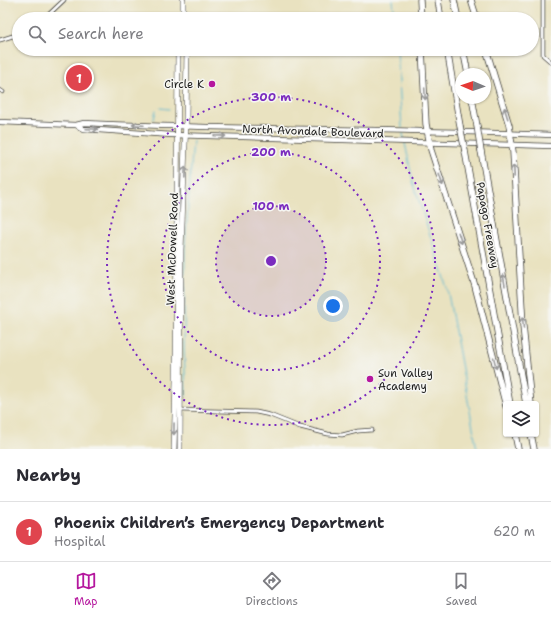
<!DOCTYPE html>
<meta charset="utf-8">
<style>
:root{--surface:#fff;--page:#f7f7f7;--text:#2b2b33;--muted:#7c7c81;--line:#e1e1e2;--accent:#b5179e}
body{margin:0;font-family:"Shantell Sans",sans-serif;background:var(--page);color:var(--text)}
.controls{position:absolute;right:12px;bottom:12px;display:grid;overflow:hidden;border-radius:4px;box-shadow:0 1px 3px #0004}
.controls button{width:36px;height:36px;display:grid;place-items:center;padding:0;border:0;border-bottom:1px solid var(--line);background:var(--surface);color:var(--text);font:20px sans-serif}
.compass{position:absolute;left:455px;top:68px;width:36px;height:36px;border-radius:50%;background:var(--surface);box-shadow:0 1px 3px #0004;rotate:272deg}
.you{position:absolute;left:333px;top:306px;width:14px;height:14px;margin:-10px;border:3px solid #fff;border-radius:50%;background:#1a73e8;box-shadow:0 0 0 6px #1a73e833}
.badge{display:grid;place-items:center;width:26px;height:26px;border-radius:50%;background:var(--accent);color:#fff;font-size:13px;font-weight:700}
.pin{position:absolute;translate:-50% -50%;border:2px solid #fff;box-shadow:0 1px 4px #0006}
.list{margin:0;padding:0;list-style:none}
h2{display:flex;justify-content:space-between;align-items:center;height:52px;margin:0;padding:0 16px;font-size:17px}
h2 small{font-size:13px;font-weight:400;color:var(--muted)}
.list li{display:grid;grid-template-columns:26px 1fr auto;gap:12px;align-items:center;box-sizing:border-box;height:60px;padding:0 16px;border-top:1px solid var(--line)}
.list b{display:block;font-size:15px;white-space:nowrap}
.list p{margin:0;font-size:13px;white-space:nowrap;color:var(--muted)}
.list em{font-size:13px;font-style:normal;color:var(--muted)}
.icon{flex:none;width:22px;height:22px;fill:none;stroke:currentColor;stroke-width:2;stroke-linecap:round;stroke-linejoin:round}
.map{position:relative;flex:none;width:551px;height:449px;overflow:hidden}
.search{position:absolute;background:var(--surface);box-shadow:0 1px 3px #0004;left:12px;right:12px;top:12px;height:44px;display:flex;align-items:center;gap:10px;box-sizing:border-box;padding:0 14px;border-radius:22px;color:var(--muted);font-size:15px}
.sheet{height:112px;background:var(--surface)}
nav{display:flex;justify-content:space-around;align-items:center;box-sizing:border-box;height:56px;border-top:1px solid var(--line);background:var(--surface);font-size:11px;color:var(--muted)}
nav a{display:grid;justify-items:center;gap:2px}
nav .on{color:var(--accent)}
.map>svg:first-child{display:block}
</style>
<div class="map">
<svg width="551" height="449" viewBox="0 0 551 449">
<rect width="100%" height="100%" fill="#f6f6f2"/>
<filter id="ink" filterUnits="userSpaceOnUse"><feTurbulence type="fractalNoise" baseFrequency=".025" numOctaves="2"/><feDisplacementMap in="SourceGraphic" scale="8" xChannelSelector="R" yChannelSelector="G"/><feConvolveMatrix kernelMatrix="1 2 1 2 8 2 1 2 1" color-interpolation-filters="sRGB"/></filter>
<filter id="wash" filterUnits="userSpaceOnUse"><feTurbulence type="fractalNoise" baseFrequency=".012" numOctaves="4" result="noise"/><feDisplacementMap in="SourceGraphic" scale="16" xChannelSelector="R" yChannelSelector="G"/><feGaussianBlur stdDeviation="0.9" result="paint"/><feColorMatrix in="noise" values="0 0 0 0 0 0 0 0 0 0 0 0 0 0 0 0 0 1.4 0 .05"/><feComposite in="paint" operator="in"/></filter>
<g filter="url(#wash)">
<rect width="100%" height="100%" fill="#e9e2c0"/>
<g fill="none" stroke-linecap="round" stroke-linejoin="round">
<path stroke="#55b7d3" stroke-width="1" d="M 393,0 L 395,19
M 397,49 L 402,128
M 160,108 L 169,109
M 154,119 L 156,110
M 403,133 L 404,140
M 405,143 L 413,182 L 447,288 L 477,449
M 186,396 L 184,349 L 185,245 L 193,141"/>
</g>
</g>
<g filter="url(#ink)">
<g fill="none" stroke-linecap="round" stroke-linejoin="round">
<g stroke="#3b3a35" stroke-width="4.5">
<path id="street" d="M 543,0 L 543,55 L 551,62
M 44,19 L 64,0
M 0,40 L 19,34
M 0,90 L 3,92
M 180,410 L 256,412 L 270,415 L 300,427 L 328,434 L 342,435 L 358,431 L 372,430"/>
</g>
<g stroke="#3b3a35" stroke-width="6">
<path id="secondary" d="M 0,122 L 76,125 L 84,123 C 240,130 395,128 551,135
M 76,125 L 83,129 L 172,135 L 551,146"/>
</g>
<g stroke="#3b3a35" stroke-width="6">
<path id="primary" d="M 183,19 L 183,0
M 174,449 L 176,381 L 178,49
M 180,449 L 181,250 L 186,119 L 187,49"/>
</g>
<g stroke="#3b3a35" stroke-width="7">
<path id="highway" d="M 420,0 L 421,19
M 438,0 L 441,19
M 454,0 L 458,19
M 471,0 L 477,19
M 422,49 L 426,124 L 431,150 L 475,286 L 506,406
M 447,49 L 460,126
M 463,49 L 468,74
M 486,49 L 509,125 L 513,152 L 523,326 L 531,404
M 472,98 L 477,126
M 465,151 L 510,404
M 481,151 L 526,404
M 515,434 L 518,449
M 531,434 L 534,449"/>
</g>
<use href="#street" stroke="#fff" stroke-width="3"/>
<use href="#secondary" stroke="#fff" stroke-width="4.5"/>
<use href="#primary" stroke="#fff" stroke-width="5"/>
<use href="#highway" stroke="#fff" stroke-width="5.5"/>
<g stroke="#3b3a35" stroke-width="7" stroke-linecap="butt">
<path id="highway-bridge" d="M 460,126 L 465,151
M 477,126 L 481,151"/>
</g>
<use href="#highway-bridge" stroke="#fff" stroke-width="5.5"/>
</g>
<defs><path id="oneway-shaft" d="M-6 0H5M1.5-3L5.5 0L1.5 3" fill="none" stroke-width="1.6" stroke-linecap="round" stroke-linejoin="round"/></defs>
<g stroke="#999">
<use href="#oneway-shaft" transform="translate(425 94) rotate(87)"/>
<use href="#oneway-shaft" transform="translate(506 113) rotate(-107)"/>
<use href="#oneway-shaft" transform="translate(138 125) rotate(-178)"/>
<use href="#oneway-shaft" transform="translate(92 129) rotate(3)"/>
<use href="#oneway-shaft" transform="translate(220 136) rotate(2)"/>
<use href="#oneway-shaft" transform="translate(514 171) rotate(-93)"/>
<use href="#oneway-shaft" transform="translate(185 172) rotate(-88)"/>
<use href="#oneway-shaft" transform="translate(441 180) rotate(72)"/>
<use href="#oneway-shaft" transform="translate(460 238) rotate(72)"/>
<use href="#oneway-shaft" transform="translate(504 280) rotate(-100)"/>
<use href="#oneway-shaft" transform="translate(523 323) rotate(-95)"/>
<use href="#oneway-shaft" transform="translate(495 363) rotate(76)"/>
<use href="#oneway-shaft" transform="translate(174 429) rotate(91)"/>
</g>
</g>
<circle cx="271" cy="261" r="55" fill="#7b2cbf" fill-opacity=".12"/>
<g fill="none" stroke="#7b2cbf" stroke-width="2" stroke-dasharray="2 4">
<circle cx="271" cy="261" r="55"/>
<circle cx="271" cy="261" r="109"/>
<circle cx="271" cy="261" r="164"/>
</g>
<g fill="#b5179e" stroke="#f6f6f2" stroke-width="1.5">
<circle cx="212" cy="84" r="4"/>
<circle cx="370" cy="379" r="4"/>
</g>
<g text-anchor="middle" stroke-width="3" stroke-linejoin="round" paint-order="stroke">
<g font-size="11" fill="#1c1c1c" stroke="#f6f6f2" text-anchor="end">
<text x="204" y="88">Circle K</text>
<text x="378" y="377" text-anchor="start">Sun Valley<tspan x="378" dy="13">Academy</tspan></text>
</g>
<g font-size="11" fill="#1c1c1c" stroke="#f6f6f2">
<text transform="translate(313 131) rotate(2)" y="4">North Avondale Boulevard</text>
<text transform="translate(488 225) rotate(80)" y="4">Papago Freeway</text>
<text transform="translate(172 249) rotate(-88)" y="4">West McDowell Road</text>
</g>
</g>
<circle cx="271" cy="261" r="6" fill="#7b2cbf" stroke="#f6f6f2" stroke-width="2"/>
<g font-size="12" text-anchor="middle" font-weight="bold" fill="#7b2cbf" stroke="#f6f6f2" stroke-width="3" stroke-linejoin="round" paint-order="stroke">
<text x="271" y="101">300 m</text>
<text x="271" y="156">200 m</text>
<text x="271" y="210">100 m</text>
</g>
</svg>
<div class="controls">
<button><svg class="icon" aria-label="layers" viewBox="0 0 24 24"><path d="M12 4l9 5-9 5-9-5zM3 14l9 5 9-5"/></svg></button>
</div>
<svg class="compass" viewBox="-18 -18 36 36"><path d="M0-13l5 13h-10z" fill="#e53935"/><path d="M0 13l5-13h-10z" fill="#7c7c81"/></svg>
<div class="you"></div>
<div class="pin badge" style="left:79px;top:78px;background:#e0444e">1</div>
<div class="search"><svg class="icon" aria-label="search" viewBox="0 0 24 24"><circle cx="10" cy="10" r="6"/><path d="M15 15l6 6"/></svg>Search here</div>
</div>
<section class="sheet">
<h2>Nearby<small></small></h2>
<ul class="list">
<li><span class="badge" style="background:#e0444e">1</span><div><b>Phoenix Children’s Emergency Department</b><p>Hospital</p></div><em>620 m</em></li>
</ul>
</section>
<nav>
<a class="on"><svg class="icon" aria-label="map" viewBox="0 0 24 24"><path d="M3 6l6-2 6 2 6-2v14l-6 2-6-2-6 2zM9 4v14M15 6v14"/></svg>Map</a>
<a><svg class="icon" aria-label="directions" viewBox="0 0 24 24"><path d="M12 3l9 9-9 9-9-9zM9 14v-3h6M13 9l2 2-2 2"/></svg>Directions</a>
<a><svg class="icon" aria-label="saved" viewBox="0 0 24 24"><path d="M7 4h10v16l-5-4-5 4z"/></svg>Saved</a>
</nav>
